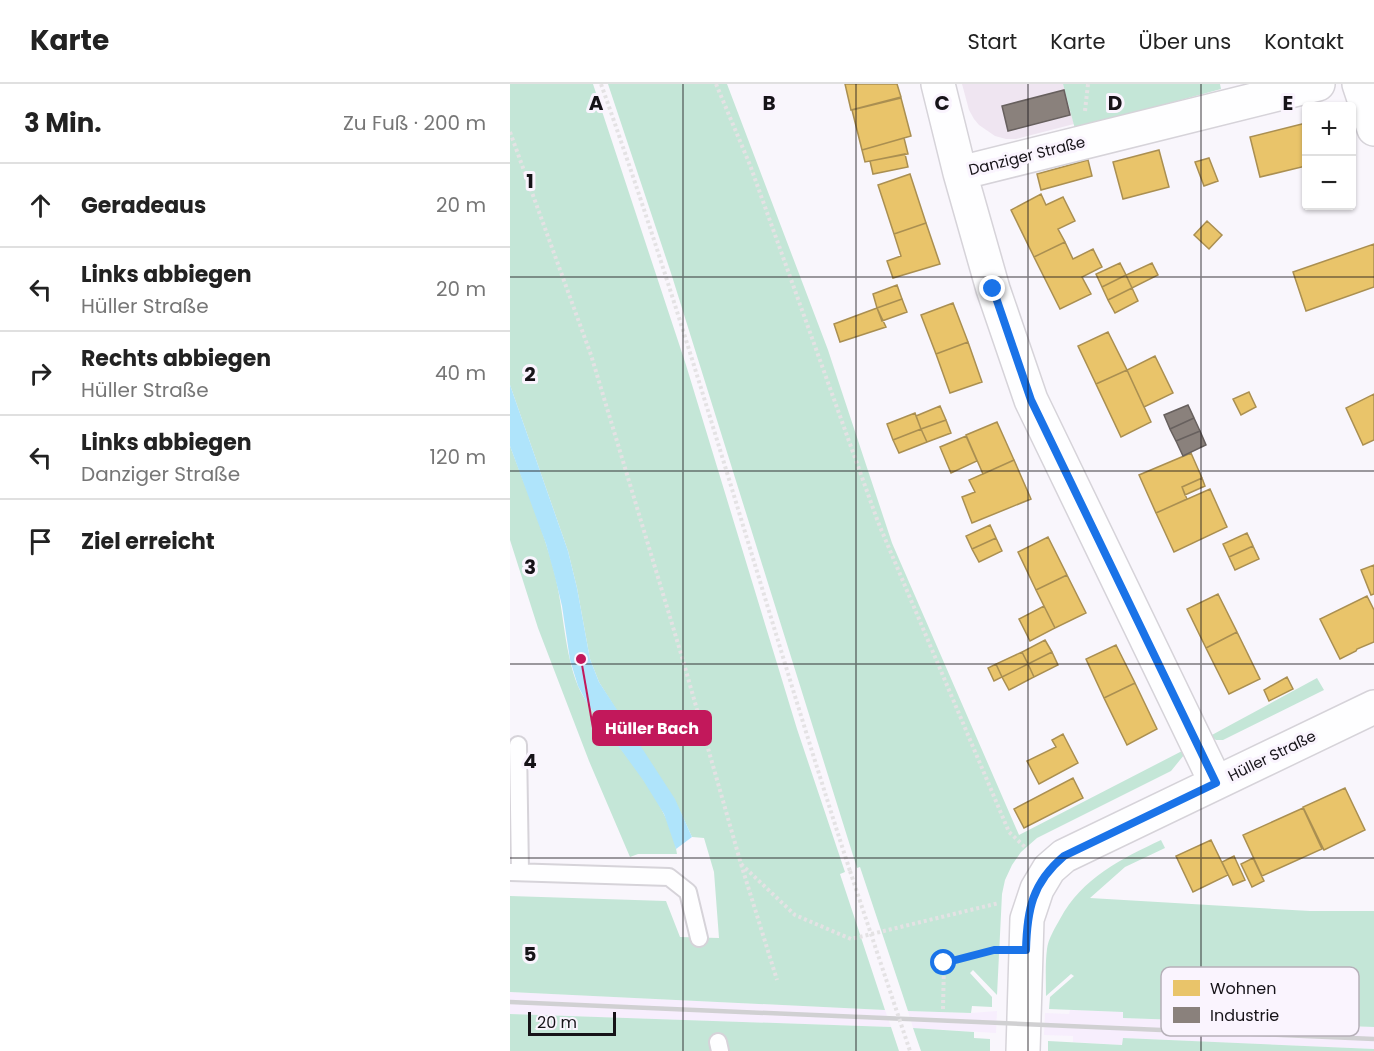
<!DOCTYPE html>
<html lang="de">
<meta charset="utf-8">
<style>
:root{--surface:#fff;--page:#f2f2f2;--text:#222;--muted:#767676;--line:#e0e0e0}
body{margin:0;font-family:Poppins,sans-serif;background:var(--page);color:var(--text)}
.controls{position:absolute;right:18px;top:18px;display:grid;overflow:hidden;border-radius:6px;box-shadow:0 2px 4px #0004}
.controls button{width:54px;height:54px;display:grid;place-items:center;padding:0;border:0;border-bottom:2px solid var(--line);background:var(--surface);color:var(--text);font:30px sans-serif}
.scale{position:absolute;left:18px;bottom:15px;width:88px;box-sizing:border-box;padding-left:6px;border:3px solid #161318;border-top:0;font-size:16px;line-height:21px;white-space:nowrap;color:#161318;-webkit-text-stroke:4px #faf4fe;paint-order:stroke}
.stop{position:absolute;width:18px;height:18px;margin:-14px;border:4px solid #1a73e8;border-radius:50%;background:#fff}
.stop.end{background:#1a73e8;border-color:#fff;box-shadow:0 2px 6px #0008}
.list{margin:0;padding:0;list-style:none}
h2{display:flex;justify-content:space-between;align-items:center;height:78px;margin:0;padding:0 24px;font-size:26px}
h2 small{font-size:20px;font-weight:400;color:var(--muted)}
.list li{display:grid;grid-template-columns:39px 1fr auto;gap:18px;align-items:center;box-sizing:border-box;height:84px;padding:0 24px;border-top:2px solid var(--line)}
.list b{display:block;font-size:22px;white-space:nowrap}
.list p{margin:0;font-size:20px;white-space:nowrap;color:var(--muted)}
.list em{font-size:20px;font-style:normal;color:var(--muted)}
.icon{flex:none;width:33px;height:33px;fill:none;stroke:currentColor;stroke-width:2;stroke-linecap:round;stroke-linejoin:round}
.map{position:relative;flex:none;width:864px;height:967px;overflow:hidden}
header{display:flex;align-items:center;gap:36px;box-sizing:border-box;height:84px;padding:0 30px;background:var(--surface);border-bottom:2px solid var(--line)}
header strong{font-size:28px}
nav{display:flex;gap:33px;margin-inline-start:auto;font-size:21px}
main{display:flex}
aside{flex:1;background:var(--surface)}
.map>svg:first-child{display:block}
</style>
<header>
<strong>Karte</strong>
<nav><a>Start</a><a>Karte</a><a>Über uns</a><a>Kontakt</a></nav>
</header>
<main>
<aside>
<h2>3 Min.<small>Zu Fuß · 200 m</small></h2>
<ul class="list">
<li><svg class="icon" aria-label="ahead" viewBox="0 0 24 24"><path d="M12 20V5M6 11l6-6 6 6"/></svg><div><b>Geradeaus</b></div><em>20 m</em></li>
<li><svg class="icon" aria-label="left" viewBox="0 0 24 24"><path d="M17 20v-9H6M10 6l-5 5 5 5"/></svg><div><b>Links abbiegen</b><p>Hüller Straße</p></div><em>20 m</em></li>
<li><svg class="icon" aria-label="right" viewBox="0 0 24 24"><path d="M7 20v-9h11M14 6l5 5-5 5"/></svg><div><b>Rechts abbiegen</b><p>Hüller Straße</p></div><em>40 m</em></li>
<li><svg class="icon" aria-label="left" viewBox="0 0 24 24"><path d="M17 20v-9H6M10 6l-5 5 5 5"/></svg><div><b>Links abbiegen</b><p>Danziger Straße</p></div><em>120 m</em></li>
<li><svg class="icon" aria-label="arrive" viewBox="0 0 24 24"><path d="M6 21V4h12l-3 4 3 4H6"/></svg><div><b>Ziel erreicht</b></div></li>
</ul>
</aside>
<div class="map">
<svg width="864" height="967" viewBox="0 0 864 967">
<rect width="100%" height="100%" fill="#f9f6fc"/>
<path fill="#efe5f1" d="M 452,0 L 553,0 L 564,40 L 506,55 L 496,55 L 485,52 L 469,41 L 464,35 L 459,26 Z"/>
<path fill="#f7eefd" d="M 0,908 L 375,926 L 381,943 L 0,930 Z
M 560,926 L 613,928 L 613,934 L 864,943 L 864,965 L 613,954 L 613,961 L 563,958 L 563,952 L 534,951 L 535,929 L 559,930 Z
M 398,927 L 461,929 L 487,927 L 486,949 L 403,944 Z"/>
<path fill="#c4e6d7" d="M 0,0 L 83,0 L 176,281 L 287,645 L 335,788 L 330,790 L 375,926 L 0,908 L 0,812 L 156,817 L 170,853 L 209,854 L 204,788 L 194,754 L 182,753 L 172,731 L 89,598 L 80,575 L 67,504 L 58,467 L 0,301 Z
M 98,0 L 217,0 L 318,266 L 382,459 L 509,751 L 674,666 L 674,671 L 661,687 L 527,754 L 511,768 L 502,781 L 495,796 L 492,810 L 487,911 L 463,886 L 460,889 L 482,913 L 482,923 L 462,922 L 461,929 L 398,927 L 350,783 L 347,784 L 161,189 Z
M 553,0 L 710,0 L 711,5 L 565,45 Z
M 0,362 C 16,405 34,447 45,491 C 54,528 54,567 68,602 C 74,616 84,629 93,641 C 119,677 161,724 167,770 L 128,770 L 120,773 L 79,677 L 28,544 L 0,456 Z
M 807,594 L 814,606 L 713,656 L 706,656 L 700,652 Z
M 651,756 L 655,764 L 615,783 L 580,814 L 800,827 L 864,827 L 864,943 L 613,934 L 613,928 L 539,925 L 540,913 L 564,892 L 561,890 L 536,912 C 536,897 535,881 537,865 C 538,855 545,844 550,835 C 572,794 611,775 651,756 Z
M 0,930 L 381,943 L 389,967 L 218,967 L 216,958 L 202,967 L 0,967 Z
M 403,944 L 464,948 L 464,954 L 480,955 L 480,967 L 411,967 Z
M 613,954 L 864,965 L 864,967 L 538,967 L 538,957 L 612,961 Z"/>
<path fill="#afe4fb" d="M 0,301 L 58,467 L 67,504 L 80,575 L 89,598 L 165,715 L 182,753 L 166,765 L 154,730 L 133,696 L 77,619 L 68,602 L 60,576 L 52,522 L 44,489 L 36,460 L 0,362 Z"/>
<path fill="#e9c46a" stroke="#aa8f51" stroke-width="1.5" d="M 335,0 L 387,0 L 391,13 L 341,26 Z
M 391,14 L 401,52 L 352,66 L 342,26 Z
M 796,39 L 796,82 L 750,93 L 740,53 Z
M 394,54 L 398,70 L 355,78 L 352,66 Z
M 649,66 L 659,103 L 613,115 L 603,78 Z
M 395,70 L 398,83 L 363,90 L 360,77 Z
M 699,74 L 708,97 L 694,102 L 685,78 Z
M 578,76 L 582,92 L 531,106 L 527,90 Z
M 400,90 L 416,139 L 384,150 L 368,101 Z
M 531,110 L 536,121 L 553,113 L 565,137 L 548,145 L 555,158 L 524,173 L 501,126 Z
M 697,137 L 712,151 L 699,165 L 684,151 Z
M 416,139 L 430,180 L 383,194 L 377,177 L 391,172 L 384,150 Z
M 555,158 L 563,175 L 583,165 L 592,183 L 572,193 L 581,210 L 550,225 L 524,173 Z
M 864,160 L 864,203 L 796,227 L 783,188 Z
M 610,179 L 616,191 L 592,203 L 586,190 Z
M 642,179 L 648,191 L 622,204 L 616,191 Z
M 616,191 L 622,204 L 598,216 L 592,203 Z
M 387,201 L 392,215 L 367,224 L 363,210 Z
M 622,204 L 628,217 L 605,229 L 598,216 Z
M 392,215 L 397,228 L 372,237 L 367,224 Z
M 443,219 L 458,258 L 426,270 L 411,231 Z
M 367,224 L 376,243 L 330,258 L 324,240 Z
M 598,248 L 617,286 L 586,300 L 568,262 Z
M 458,258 L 472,298 L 440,309 L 426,270 Z
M 645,272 L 663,309 L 634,323 L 617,286 Z
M 617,286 L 641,338 L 611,353 L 586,300 Z
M 739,308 L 746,323 L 731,331 L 723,315 Z
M 864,310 L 864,356 L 853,361 L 836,324 Z
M 430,322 L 436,336 L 411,345 L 406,332 Z
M 405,329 L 411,345 L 383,356 L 377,340 Z
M 436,336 L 441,349 L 417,358 L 411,345 Z
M 487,338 L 504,376 L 473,390 L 456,351 Z
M 411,345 L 417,358 L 389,369 L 383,356 Z
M 456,352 L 467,377 L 441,389 L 430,363 Z
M 681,369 L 692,394 L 672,403 L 677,415 L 646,429 L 629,391 Z
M 504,376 L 521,415 L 462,439 L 452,413 L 465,408 L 459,396 Z
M 692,394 L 695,402 L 675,411 L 672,403 Z
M 700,405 L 717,443 L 664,468 L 646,429 Z
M 480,441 L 486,454 L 462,465 L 456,452 Z
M 737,449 L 743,462 L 719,473 L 713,460 Z
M 538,453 L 557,491 L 526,506 L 508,468 Z
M 486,454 L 492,467 L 469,478 L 462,465 Z
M 743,462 L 749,475 L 725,486 L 719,473 Z
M 864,481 L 864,510 L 861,511 L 851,486 Z
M 557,491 L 576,529 L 545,544 L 526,506 Z
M 708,510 L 727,548 L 696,564 L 677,525 Z
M 857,512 L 864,526 L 864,558 L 847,565 L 846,567 L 830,575 L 810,535 Z
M 534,522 L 545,544 L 520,557 L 509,535 Z
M 727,548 L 750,595 L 719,610 L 696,564 Z
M 535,556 L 542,568 L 518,580 L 512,568 Z
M 606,561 L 625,599 L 594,614 L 576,575 Z
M 512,568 L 518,580 L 492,593 L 486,580 Z
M 542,568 L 548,581 L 524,593 L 518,580 Z
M 486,580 L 492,593 L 484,597 L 478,584 Z
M 518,580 L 524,593 L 499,606 L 492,593 Z
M 777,593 L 783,605 L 759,617 L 754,606 Z
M 625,599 L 647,645 L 617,661 L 594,614 Z
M 553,650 L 568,679 L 529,700 L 517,677 L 546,663 L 542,656 Z
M 563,694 L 573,714 L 514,744 L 504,725 Z
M 835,704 L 855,746 L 814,766 L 793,723 Z
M 793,724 L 812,765 L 752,792 L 733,751 Z
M 701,756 L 718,791 L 683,808 L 666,772 Z
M 724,772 L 735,796 L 723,801 L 712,778 Z
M 743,774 L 754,797 L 742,803 L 731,780 Z"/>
<path fill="#8a817c" stroke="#67605e" stroke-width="1.5" d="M 554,6 L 560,31 L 498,47 L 492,22 Z
M 678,321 L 684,334 L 660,345 L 654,331 Z
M 684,334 L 690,347 L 666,357 L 660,345 Z
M 690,347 L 696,361 L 673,372 L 666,357 Z"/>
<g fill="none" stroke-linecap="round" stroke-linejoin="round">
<g stroke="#d6d3d9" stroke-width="20">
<path id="service" d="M 8,661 L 10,787
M 0,788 L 159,793 L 178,808 L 189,854
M 208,958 L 210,967"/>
</g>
<g stroke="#d6d3d9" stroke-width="36">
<path id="minor" d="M 428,0 L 450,89
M 849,0 L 864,45
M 706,699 L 521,316 L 483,205 L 450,89 L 808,0
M 513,967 L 517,835 L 527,805 L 539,785 L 554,772 L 864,623"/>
</g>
<path stroke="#e4e2e4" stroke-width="4" stroke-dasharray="3 3" stroke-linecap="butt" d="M 91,0 C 183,259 255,525 340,787
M 206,0 L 240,81 L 368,438 L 499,748 L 516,764
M 575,27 L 578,0
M 0,48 L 81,271 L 172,573 L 231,780 L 285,831 L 341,855 L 489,819
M 231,780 L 267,896
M 433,925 L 434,879 L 485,866"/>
<use href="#service" stroke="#fefeff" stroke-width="16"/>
<use href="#minor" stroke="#fefeff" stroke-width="33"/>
<path stroke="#d0d0d2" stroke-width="4.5" d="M 0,918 L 864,955"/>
<path stroke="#e4e2e4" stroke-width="4" stroke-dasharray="3 3" stroke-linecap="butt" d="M 340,787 L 400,967"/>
</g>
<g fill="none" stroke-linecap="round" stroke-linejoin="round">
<path stroke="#1a73e8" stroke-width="8" d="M 434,879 L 484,866 L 516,866 C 517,826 522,799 554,772 L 706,699 L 521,316 L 483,205"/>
</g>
<path fill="none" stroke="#161318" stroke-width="1.5" stroke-opacity="0.55" d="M 173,0 L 173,967M 346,0 L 346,967M 518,0 L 518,967M 691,0 L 691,967M 0,193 L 864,193M 0,387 L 864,387M 0,580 L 864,580M 0,774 L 864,774"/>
<g text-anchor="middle" stroke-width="6" stroke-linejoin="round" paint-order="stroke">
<g font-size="15" fill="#161318" stroke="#faf4fe">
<text transform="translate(517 72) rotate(-14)" y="5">Danziger Straße</text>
<text transform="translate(762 672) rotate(-26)" y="5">Hüller Straße</text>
</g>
</g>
<rect x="651" y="883" width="198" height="69" rx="9" fill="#faf4fe" stroke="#b6b0b9" stroke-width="1.5"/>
<rect x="663" y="896" width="27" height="16" fill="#e9c46a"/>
<rect x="663" y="923" width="27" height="16" fill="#8a817c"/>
<g font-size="16" fill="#161318">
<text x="700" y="910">Wohnen</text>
<text x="700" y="937">Industrie</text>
</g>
<g font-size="20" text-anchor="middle" font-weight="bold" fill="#161318" stroke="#faf4fe" stroke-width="6" stroke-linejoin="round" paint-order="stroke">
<text x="86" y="26">A</text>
<text x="259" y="26">B</text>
<text x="432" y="26">C</text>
<text x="605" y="26">D</text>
<text x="778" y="26">E</text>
<text x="20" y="104">1</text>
<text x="20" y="297">2</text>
<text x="20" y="490">3</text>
<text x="20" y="684">4</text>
<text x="20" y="877">5</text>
</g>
<path fill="none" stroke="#c2185b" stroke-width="2" d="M71 575L83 644"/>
<circle fill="#c2185b" stroke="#faf4fe" stroke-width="2" cx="71" cy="575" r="6"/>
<rect fill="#c2185b" stroke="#c2185b" stroke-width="2" x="83" y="627" width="118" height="34" rx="6"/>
<g font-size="16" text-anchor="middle" font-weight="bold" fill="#fff">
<text x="142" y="650">Hüller Bach</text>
</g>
</svg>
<div class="controls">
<button>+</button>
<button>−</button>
</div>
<div class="scale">20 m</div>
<div class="stop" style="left:434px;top:879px"></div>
<div class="stop end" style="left:483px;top:205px"></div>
</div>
</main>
